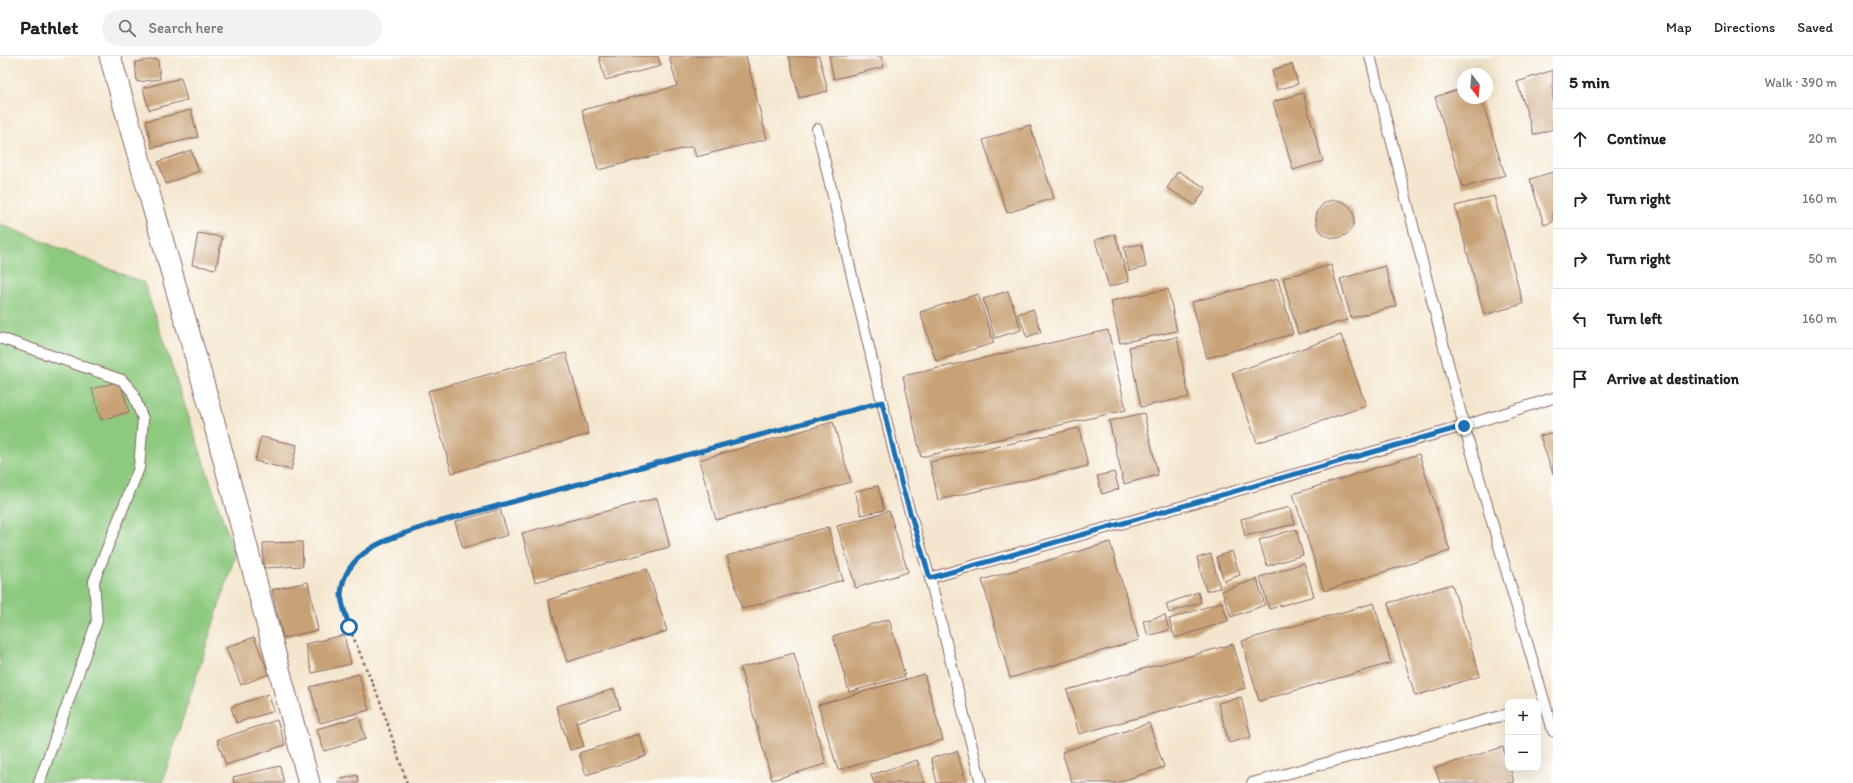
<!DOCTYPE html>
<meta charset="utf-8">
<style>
:root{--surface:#fff;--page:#f2f2f2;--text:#202124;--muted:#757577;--line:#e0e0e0}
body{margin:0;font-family:Itim,sans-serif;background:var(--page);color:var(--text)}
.controls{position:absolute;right:12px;bottom:12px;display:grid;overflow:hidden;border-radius:8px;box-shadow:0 4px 16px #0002}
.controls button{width:36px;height:36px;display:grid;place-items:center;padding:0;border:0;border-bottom:1px solid var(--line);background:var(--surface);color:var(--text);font:20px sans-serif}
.compass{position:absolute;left:1457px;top:12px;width:36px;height:36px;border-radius:50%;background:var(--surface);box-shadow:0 4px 16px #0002;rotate:164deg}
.stop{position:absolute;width:12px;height:12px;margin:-9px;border:3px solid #1f6fb2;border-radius:50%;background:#fff}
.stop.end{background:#1f6fb2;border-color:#fff;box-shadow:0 1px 4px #0008}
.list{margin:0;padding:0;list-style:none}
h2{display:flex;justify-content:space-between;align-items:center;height:52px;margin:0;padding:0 16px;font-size:17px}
h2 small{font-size:13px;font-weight:400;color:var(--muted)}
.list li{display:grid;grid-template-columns:26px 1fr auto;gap:12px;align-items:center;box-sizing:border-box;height:60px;padding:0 16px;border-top:1px solid var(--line)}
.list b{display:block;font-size:15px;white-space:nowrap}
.list em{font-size:13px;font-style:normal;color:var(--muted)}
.icon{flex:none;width:22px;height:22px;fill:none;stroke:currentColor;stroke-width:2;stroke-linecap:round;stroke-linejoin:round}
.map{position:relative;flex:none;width:1553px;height:727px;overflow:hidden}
header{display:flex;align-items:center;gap:24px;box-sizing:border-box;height:56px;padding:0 20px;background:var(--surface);border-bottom:1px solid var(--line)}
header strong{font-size:19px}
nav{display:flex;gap:22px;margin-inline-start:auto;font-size:14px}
.search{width:280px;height:36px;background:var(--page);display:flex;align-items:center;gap:10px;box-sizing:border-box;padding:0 14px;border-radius:22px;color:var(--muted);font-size:15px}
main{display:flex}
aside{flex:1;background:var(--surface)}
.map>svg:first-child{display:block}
</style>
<header>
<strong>Pathlet</strong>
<div class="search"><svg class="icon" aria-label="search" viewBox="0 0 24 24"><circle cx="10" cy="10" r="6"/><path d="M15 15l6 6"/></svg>Search here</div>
<nav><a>Map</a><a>Directions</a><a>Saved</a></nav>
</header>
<main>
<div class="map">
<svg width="1553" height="727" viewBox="0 0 1553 727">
<rect width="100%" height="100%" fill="#fff"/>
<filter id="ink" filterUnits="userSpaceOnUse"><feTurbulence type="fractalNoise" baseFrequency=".025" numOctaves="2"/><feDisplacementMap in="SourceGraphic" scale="8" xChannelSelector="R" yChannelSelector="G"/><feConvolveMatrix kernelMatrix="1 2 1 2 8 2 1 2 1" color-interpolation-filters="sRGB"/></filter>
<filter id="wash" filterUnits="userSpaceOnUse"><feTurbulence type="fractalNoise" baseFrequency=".012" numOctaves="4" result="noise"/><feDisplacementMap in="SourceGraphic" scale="16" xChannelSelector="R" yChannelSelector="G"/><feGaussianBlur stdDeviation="0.9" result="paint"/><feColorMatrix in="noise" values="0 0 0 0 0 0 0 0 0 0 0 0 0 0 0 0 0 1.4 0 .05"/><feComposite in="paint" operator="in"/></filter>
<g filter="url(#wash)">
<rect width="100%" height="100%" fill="#f4e6ce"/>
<path fill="#8dc97e" stroke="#6c7454" d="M 0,168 L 144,227 L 235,500 L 162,727 L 0,727 Z"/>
<g id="blocks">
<path fill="#c8a276" d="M 599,0 L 658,0 L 661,10 L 605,24 Z
M 669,0 L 746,0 L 767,83 L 696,101 L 693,90 L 598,114 L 582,54 L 677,30 Z
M 789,0 L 819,0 L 828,35 L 799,42 Z
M 829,0 L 881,0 L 884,11 L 834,23 Z
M 158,3 L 160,23 L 137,26 L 135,6 Z
M 1292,8 L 1298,28 L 1277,34 L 1272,14 Z
M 1553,14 L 1553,73 L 1534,79 L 1517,26 Z
M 181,22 L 187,44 L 149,54 L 143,32 Z
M 1463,32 L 1463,42 L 1481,42 L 1505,119 L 1463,132 L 1435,41 Z
M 1303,37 L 1323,105 L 1293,114 L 1273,46 Z
M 191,54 L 198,81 L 152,92 L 146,65 Z
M 1030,69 L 1054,142 L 1007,157 L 983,84 Z
M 191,94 L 199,115 L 166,128 L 158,106 Z
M 1178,115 L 1206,132 L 1195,149 L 1167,132 Z
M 1553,116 L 1553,166 L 1544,169 L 1530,123 Z
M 1494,140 L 1523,248 L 1484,259 L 1455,150 Z
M1316 163a19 19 0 1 1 38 0a19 19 0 1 1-38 0Z
M 198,177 L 222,181 L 216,213 L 192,209 Z
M 1115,178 L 1129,225 L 1109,231 L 1095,184 Z
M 1142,188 L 1146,211 L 1129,215 L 1124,191 Z
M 1331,209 L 1347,264 L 1298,278 L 1283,222 Z
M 1385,210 L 1396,250 L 1351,262 L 1340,223 Z
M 1278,223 L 1293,278 L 1207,302 L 1192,246 Z
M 1168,233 L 1177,275 L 1120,287 L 1111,245 Z
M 1008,235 L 1021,274 L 995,282 L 983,243 Z
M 978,238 L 994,287 L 936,305 L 920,256 Z
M 1033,253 L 1041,276 L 1027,281 L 1018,258 Z
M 1108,274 L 1126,354 L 921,401 L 903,320 Z
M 1341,279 L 1366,350 L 1257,387 L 1232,317 Z
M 1177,281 L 1189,341 L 1141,351 L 1129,291 Z
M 566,297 L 589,378 L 452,417 L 428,335 Z
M 120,325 L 129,356 L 101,364 L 92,333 Z
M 1144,357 L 1158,419 L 1124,428 L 1109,365 Z
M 833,366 L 851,426 L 716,464 L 699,404 Z
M 1079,372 L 1088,410 L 938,444 L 930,406 Z
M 1553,376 L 1553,418 L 1540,380 Z
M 261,381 L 297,389 L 291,414 L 255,405 Z
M 1419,398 L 1450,495 L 1324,535 L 1293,438 Z
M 1114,416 L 1119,433 L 1102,438 L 1097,420 Z
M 878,430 L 884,454 L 861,459 L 855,435 Z
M 657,442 L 670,491 L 535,526 L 522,477 Z
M 1290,451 L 1295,468 L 1245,480 L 1241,463 Z
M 500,453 L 508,479 L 463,492 L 455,466 Z
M 889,455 L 908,516 L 856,532 L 837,470 Z
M 828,471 L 843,524 L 742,553 L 727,500 Z
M 1296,473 L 1303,499 L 1267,510 L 1259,484 Z
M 302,486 L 303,510 L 264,512 L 263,487 Z
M 1110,486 L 1139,584 L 1010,622 L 982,524 Z
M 1232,495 L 1240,519 L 1224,525 L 1216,501 Z
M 1211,498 L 1220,532 L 1206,535 L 1197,502 Z
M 1304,507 L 1314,540 L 1269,553 L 1260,521 Z
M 647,513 L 667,575 L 567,606 L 548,544 Z
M 1257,523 L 1265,549 L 1231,561 L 1222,535 Z
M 308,526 L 318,574 L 283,582 L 272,534 Z
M 1452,528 L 1480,620 L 1415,640 L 1388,547 Z
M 1198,536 L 1201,546 L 1169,557 L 1166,548 Z
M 1222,546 L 1228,565 L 1175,582 L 1169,563 Z
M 1374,547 L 1391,607 L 1259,645 L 1242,585 Z
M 1165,559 L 1169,574 L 1148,580 L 1143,565 Z
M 889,563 L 905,620 L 849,636 L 833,580 Z
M 344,579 L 351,608 L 312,617 L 305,588 Z
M 254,581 L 269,618 L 241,629 L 226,592 Z
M 1233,588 L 1246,632 L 1079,678 L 1067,634 Z
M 794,597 L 826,708 L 772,724 L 740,612 Z
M 359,618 L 369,654 L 320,667 L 310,631 Z
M 924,618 L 943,684 L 838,714 L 818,649 Z
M 614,633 L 620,653 L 576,666 L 584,690 L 570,694 L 556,650 Z
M 268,638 L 274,655 L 236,667 L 231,651 Z
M 1241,641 L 1251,681 L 1229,687 L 1218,647 Z
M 359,661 L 366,683 L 324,695 L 317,673 Z
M 277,664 L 285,689 L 226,709 L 217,684 Z
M 1149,667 L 1164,711 L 1116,727 L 1072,727 L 1062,696 Z
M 639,678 L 646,700 L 586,719 L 579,697 Z
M 1503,691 L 1508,712 L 1510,712 L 1514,727 L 1440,727 L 1435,712 Z
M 957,695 L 966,727 L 937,727 L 931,702 Z
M 917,704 L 925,727 L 874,727 L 871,719 Z
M 280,710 L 284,727 L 234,727 L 233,721 Z
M 357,719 L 359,727 L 339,727 L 338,724 Z"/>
</g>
</g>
<g filter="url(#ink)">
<use href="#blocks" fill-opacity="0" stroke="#866564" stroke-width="1"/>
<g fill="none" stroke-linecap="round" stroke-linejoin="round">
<g stroke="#866564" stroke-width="12">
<path id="service" d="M 1370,0 L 1464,370 L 1553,675
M 817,73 L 902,430 L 930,522 L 981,727
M 0,282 L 122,324 L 132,335 L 143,363 L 139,412 L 94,525 L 97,565 L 39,727
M 930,522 L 1464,370 L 1553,342
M 1252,727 L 1508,658"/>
</g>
<g stroke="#866564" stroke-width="23">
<path id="minor" d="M 110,0 L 210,351 L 309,727"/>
</g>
<path stroke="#866564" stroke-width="2.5" stroke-dasharray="3 3" stroke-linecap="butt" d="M 407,727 L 380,645 L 349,571 L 341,539 L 346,519 L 358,501 L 378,488 L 438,466 L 867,351"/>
<use href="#service" stroke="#fff" stroke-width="10"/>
<use href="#minor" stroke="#fff" stroke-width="21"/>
</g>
</g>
<g fill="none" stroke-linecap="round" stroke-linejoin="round" filter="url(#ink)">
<path stroke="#1f6fb2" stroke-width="5" d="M 349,571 C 347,561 341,548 341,538 C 344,490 402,479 438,466 L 882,346 L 902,430 L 930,522 L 1464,370"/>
</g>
</svg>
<div class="controls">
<button>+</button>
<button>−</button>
</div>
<svg class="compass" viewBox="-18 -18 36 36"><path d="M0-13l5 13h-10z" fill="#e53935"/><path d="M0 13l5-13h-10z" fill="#757577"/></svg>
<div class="stop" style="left:349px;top:571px"></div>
<div class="stop end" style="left:1464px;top:370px"></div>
</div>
<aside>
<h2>5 min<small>Walk · 390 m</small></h2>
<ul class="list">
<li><svg class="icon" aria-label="ahead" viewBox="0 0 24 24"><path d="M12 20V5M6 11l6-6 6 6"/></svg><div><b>Continue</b></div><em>20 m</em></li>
<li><svg class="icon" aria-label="right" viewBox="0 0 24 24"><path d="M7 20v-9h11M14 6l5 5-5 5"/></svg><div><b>Turn right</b></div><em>160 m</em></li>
<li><svg class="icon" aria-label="right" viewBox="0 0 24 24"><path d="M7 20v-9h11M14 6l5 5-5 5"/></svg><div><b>Turn right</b></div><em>50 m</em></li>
<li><svg class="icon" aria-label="left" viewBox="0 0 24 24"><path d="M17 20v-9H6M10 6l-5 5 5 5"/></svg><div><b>Turn left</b></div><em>160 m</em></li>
<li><svg class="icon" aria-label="arrive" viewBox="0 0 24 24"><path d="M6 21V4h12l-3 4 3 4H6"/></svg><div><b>Arrive at destination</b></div></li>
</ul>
</aside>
</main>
